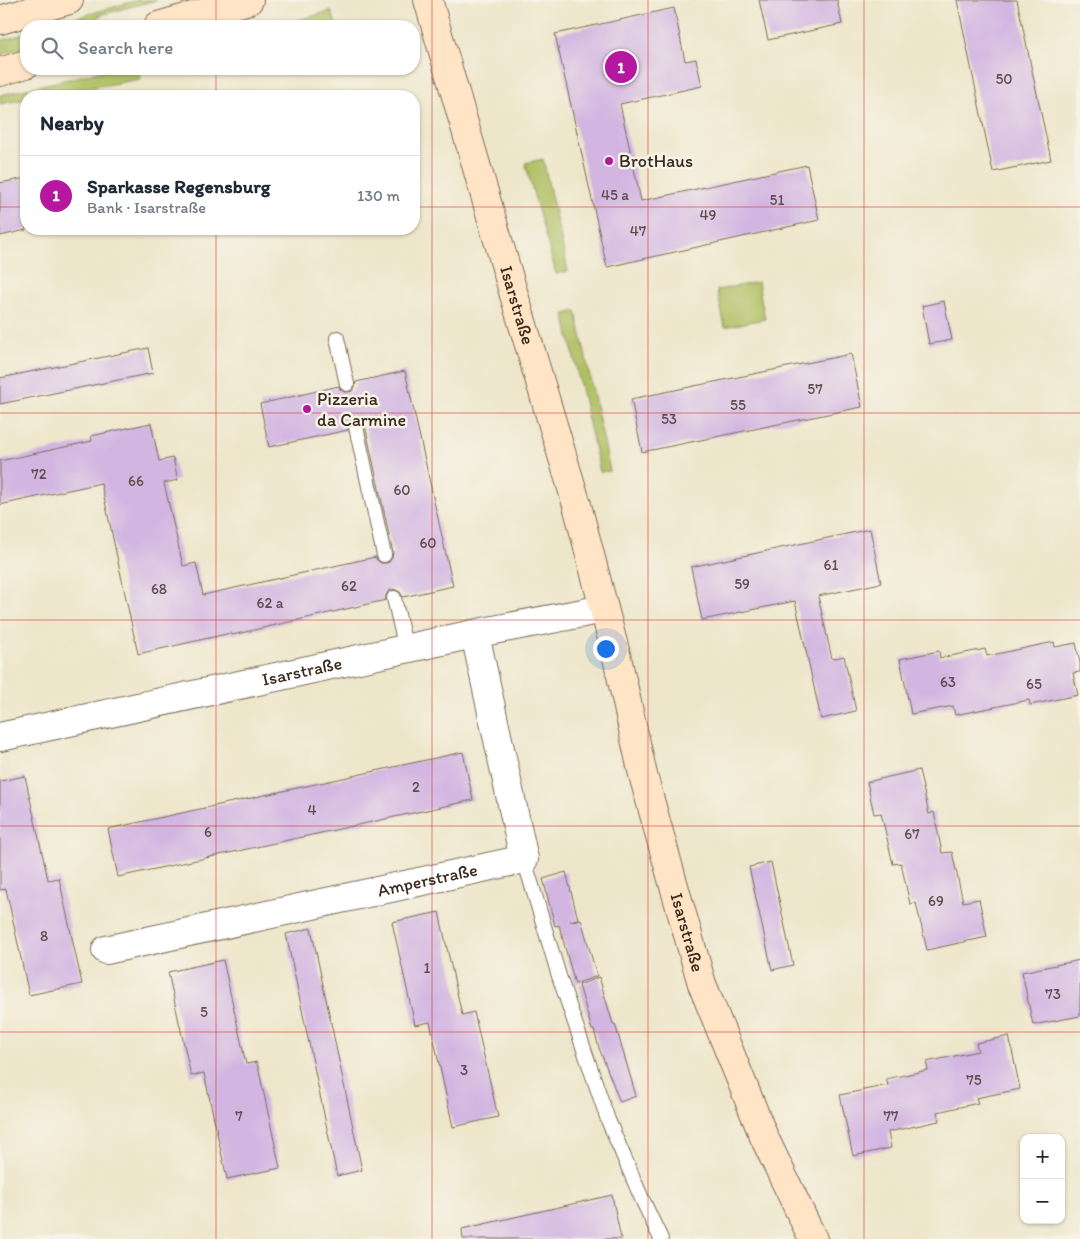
<!DOCTYPE html>
<meta charset="utf-8">
<style>
:root{--surface:#fff;--page:#f2f2f3;--text:#1f2937;--muted:#747a83;--line:#e0e1e3;--accent:#b5179e}
body{margin:0;font-family:Itim,sans-serif;background:var(--page);color:var(--text)}
.controls{position:absolute;right:15px;bottom:15px;display:grid;overflow:hidden;border-radius:10px;box-shadow:0 1px 4px #0004}
.controls button{width:45px;height:45px;display:grid;place-items:center;padding:0;border:0;border-bottom:1px solid var(--line);background:var(--surface);color:var(--text);font:25px sans-serif}
.you{position:absolute;left:605px;top:648px;width:18px;height:18px;margin:-12px;border:4px solid #fff;border-radius:50%;background:#1a73e8;box-shadow:0 0 0 8px #1a73e833}
.badge{display:grid;place-items:center;width:32px;height:32px;border-radius:50%;background:var(--accent);color:#fff;font-size:16px;font-weight:700}
.pin{position:absolute;translate:-50% -50%;border:2px solid #fff;box-shadow:0 1px 5px #0006}
.list{margin:0;padding:0;list-style:none}
h2{display:flex;justify-content:space-between;align-items:center;height:65px;margin:0;padding:0 20px;font-size:21px}
h2 small{font-size:16px;font-weight:400;color:var(--muted)}
.list li{display:grid;grid-template-columns:32px 1fr auto;gap:15px;align-items:center;box-sizing:border-box;height:80px;padding:0 20px;border-top:1px solid var(--line)}
.list b{display:block;font-size:19px;white-space:nowrap}
.list p{margin:0;font-size:16px;white-space:nowrap;color:var(--muted)}
.list em{font-size:16px;font-style:normal;color:var(--muted)}
.icon{flex:none;width:28px;height:28px;fill:none;stroke:currentColor;stroke-width:2;stroke-linecap:round;stroke-linejoin:round}
.map{position:relative;flex:none;width:1080px;height:1239px;overflow:hidden}
.search{position:absolute;background:var(--surface);box-shadow:0 1px 4px #0004;left:20px;top:20px;width:400px;height:55px;display:flex;align-items:center;gap:12px;box-sizing:border-box;padding:0 18px;border-radius:20px;color:var(--muted);font-size:19px}
.panel{position:absolute;background:var(--surface);box-shadow:0 1px 4px #0004;left:20px;top:90px;width:400px;height:145px;border-radius:20px}
.map>svg:first-child{display:block}
</style>
<div class="map">
<svg width="1080" height="1239" viewBox="0 0 1080 1239">
<rect width="100%" height="100%" fill="#f7f3e8"/>
<filter id="ink" filterUnits="userSpaceOnUse"><feTurbulence type="fractalNoise" baseFrequency=".02" numOctaves="2"/><feDisplacementMap in="SourceGraphic" scale="10" xChannelSelector="R" yChannelSelector="G"/><feConvolveMatrix kernelMatrix="1 2 1 2 8 2 1 2 1" color-interpolation-filters="sRGB"/></filter>
<filter id="wash" filterUnits="userSpaceOnUse"><feTurbulence type="fractalNoise" baseFrequency=".0096" numOctaves="4" result="noise"/><feDisplacementMap in="SourceGraphic" scale="20" xChannelSelector="R" yChannelSelector="G"/><feGaussianBlur stdDeviation="1.12" result="paint"/><feColorMatrix in="noise" values="0 0 0 0 0 0 0 0 0 0 0 0 0 0 0 0 0 1.4 0 .05"/><feComposite in="paint" operator="in"/></filter>
<g filter="url(#wash)">
<rect width="100%" height="100%" fill="#eee6ca"/>
<path fill="#afbf62" stroke="#757440" d="M 138,0 L 156,0 L 104,14 L 78,26 L 48,26 Z
M 331,11 L 337,26 L 275,26 Z
M 26,33 L 26,47 L 0,55 L 0,41 Z
M 111,69 L 115,69 L 116,72 L 139,69 L 141,79 L 43,96 L 26,96 L 26,99 L 0,104 L 0,95 Z
M 543,159 L 568,271 L 556,274 L 525,163 Z
M 758,282 L 765,319 L 725,327 L 717,290 Z
M 576,311 L 610,471 L 600,472 L 564,314 Z"/>
<g id="blocks">
<path fill="#d2b6e1" d="M 759,0 L 837,0 L 842,24 L 768,40 Z
M 957,0 L 1017,0 L 1051,160 L 993,172 Z
M 674,8 L 685,61 L 696,59 L 702,86 L 620,104 L 641,201 L 807,165 L 819,220 L 607,267 L 555,34 Z
M 26,178 L 26,230 L 0,236 L 0,183 Z
M 944,301 L 952,340 L 929,344 L 922,306 Z
M 148,348 L 153,373 L 0,404 L 0,378 Z
M 851,354 L 862,407 L 642,452 L 631,399 Z
M 405,371 L 453,586 L 403,597 L 400,592 L 396,590 L 392,589 L 388,592 L 386,596 L 386,600 L 232,635 L 231,633 L 138,654 L 101,483 L 0,505 L 0,461 L 92,441 L 91,436 L 151,423 L 159,461 L 173,458 L 178,480 L 164,483 L 183,566 L 196,563 L 203,595 L 375,557 L 377,560 L 381,563 L 386,563 L 389,562 L 392,558 L 393,553 L 365,425 L 363,422 L 358,419 L 354,419 L 351,420 L 348,424 L 348,430 L 269,447 L 260,404 L 339,386 L 340,389 L 344,392 L 349,392 L 352,391 L 355,387 L 356,382 Z
M 870,529 L 881,583 L 818,596 L 832,659 L 844,656 L 856,711 L 821,719 L 795,601 L 702,620 L 691,567 Z
M 1054,642 L 1055,647 L 1076,643 L 1080,663 L 1080,672 L 1073,673 L 1078,695 L 1030,705 L 1029,700 L 955,715 L 953,706 L 911,714 L 900,659 L 939,651 L 940,658 L 985,649 L 987,656 Z
M 463,752 L 473,800 L 118,877 L 108,829 Z
M 919,770 L 929,814 L 934,812 L 942,853 L 952,852 L 963,902 L 979,899 L 987,937 L 927,950 L 916,903 L 910,904 L 901,863 L 893,864 L 881,813 L 874,814 L 867,782 Z
M 25,776 L 48,880 L 59,878 L 82,984 L 29,995 L 6,889 L 0,890 L 0,781 Z
M 771,862 L 793,965 L 772,970 L 749,867 Z
M 566,872 L 578,919 L 570,921 L 581,919 L 597,976 L 575,984 L 559,925 L 555,926 L 543,879 Z
M 439,912 L 462,1015 L 474,1012 L 498,1117 L 453,1127 L 430,1022 L 415,1025 L 392,922 Z
M 311,928 L 362,1170 L 337,1176 L 286,934 Z
M 223,960 L 246,1064 L 257,1062 L 280,1168 L 227,1179 L 204,1073 L 191,1076 L 168,972 Z
M 1080,960 L 1080,1016 L 1033,1025 L 1022,972 Z
M 599,977 L 613,1024 L 615,1024 L 636,1096 L 620,1102 L 599,1048 L 594,1030 L 592,1030 L 579,985 Z
M 1009,1036 L 1020,1089 L 976,1098 L 978,1103 L 937,1112 L 939,1121 L 888,1132 L 891,1148 L 853,1156 L 840,1095 L 888,1085 L 886,1079 L 928,1070 L 926,1062 L 978,1051 L 976,1043 Z
M 612,1195 L 621,1239 L 463,1239 L 462,1229 Z"/>
</g>
</g>
<g filter="url(#ink)">
<use href="#blocks" fill-opacity="0" stroke="#7a6c5a" stroke-width="1"/>
<g fill="none" stroke-linecap="round" stroke-linejoin="round">
<g stroke="#7a6c5a" stroke-width="16">
<path id="lane" d="M 337,338 L 347,384
M 356,427 L 384,555
M 394,598 L 406,649
M 524,859 L 559,976 L 608,1120 L 642,1199 L 661,1239"/>
</g>
<g stroke="#7a6c5a" stroke-width="30">
<g id="street">
<path id="s1" d="M 0,737 L 483,632 L 604,609"/>
<path id="s2" d="M 106,950 L 524,859 L 475,634"/>
</g>
</g>
<g stroke="#7a6c5a" stroke-width="30">
<g id="secondary">
<path id="s3" d="M 428,0 L 514,295 L 577,505 L 618,662 L 643,775 L 672,879 L 702,984 L 764,1137 L 813,1239"/>
<path d="M 0,20 L 69,0"/>
<path d="M 158,26 L 249,0"/>
<path d="M 0,72 L 26,64"/>
</g>
</g>
<use href="#lane" stroke="#fff" stroke-width="14"/>
<use href="#street" stroke="#fff" stroke-width="28"/>
<use href="#secondary" stroke="#ffe4c6" stroke-width="28"/>
</g>
</g>
<path fill="none" stroke="#d62828" stroke-width="1" stroke-opacity="0.55" d="M 216,0 L 216,26M 432,0 L 432,1239M 648,0 L 648,1239M 864,0 L 864,1239M 216,69 L 216,96M 0,207 L 26,207M 414,207 L 1080,207M 216,229 L 216,1239M 0,413 L 1080,413M 0,620 L 1080,620M 0,826 L 1080,826M 0,1032 L 1080,1032"/>
<g fill="#b5179e" stroke="#f7f3e8" stroke-width="2">
<circle cx="609" cy="161" r="5"/>
<circle cx="307" cy="409" r="5"/>
</g>
<g text-anchor="middle" stroke-width="5" stroke-linejoin="round" paint-order="stroke">
<g font-size="15" fill="#614d4f">
<text x="1004" y="84">50</text>
<text x="615" y="200">45 a</text>
<text x="777" y="205">51</text>
<text x="708" y="220">49</text>
<text x="638" y="236">47</text>
<text x="815" y="394">57</text>
<text x="738" y="410">55</text>
<text x="669" y="424">53</text>
<text x="39" y="479">72</text>
<text x="136" y="486">66</text>
<text x="402" y="495">60</text>
<text x="428" y="548">60</text>
<text x="831" y="570">61</text>
<text x="742" y="589">59</text>
<text x="349" y="591">62</text>
<text x="159" y="594">68</text>
<text x="270" y="608">62 a</text>
<text x="948" y="687">63</text>
<text x="1034" y="689">65</text>
<text x="416" y="792">2</text>
<text x="312" y="815">4</text>
<text x="208" y="837">6</text>
<text x="912" y="839">67</text>
<text x="936" y="906">69</text>
<text x="44" y="941">8</text>
<text x="427" y="973">1</text>
<text x="1053" y="999">73</text>
<text x="204" y="1017">5</text>
<text x="464" y="1075">3</text>
<text x="974" y="1085">75</text>
<text x="239" y="1121">7</text>
<text x="891" y="1121">77</text>
</g>
<g font-size="18" fill="#3b2a1e" stroke="#f7f3e8" text-anchor="start">
<text x="619" y="167">BrotHaus</text>
<text x="317" y="405">Pizzeria<tspan x="317" dy="21">da Carmine</tspan></text>
</g>
<g font-size="18" fill="#3b2a1e" stroke="#f7f3e8">
<text dy="6" stroke="none"><textPath href="#s3" startOffset="318">Isarstraße</textPath></text>
<text dy="6" stroke="none"><textPath href="#s1" startOffset="309">Isarstraße</textPath></text>
<text dy="6" stroke="none"><textPath href="#s2" startOffset="329">Amperstraße</textPath></text>
<text dy="6" stroke="none"><textPath href="#s3" startOffset="968">Isarstraße</textPath></text>
</g>
</g>
</svg>
<div class="controls">
<button>+</button>
<button>−</button>
</div>
<div class="you"></div>
<div class="pin badge" style="left:621px;top:67px">1</div>
<div class="search"><svg class="icon" aria-label="search" viewBox="0 0 24 24"><circle cx="10" cy="10" r="6"/><path d="M15 15l6 6"/></svg>Search here</div>
<section class="panel">
<h2>Nearby<small></small></h2>
<ul class="list">
<li><span class="badge">1</span><div><b>Sparkasse Regensburg</b><p>Bank · Isarstraße</p></div><em>130 m</em></li>
</ul>
</section>
</div>
